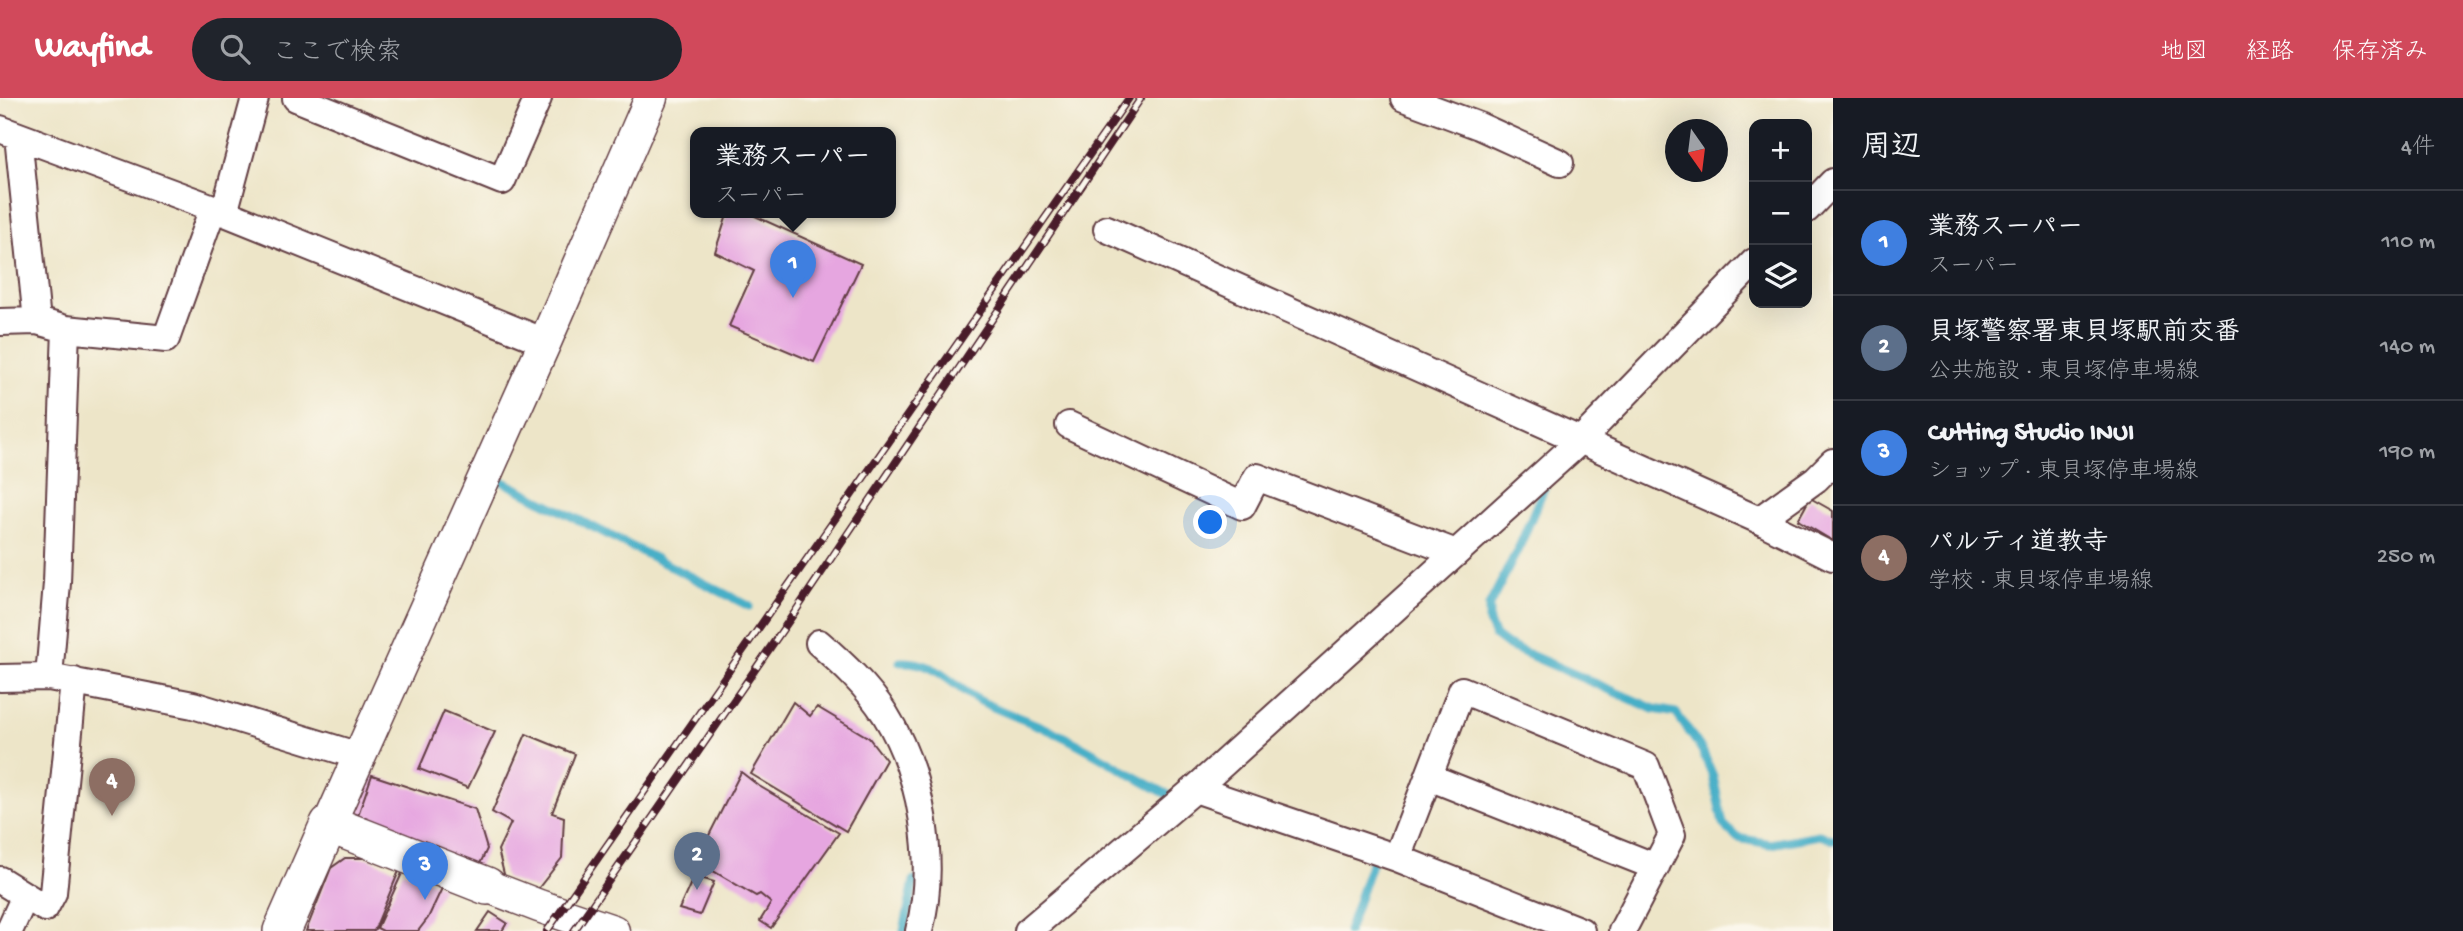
<!DOCTYPE html>
<html lang="ja">
<meta charset="utf-8">
<style>
:root{--surface:#171b24;--page:#20242c;--text:#f1f3f6;--muted:#9ea1a6;--line:#363941;--accent:#d1495b}
body{margin:0;font-family:"Gochi Hand","Klee One",sans-serif;background:var(--page);color:var(--text)}
.controls{position:absolute;right:21px;top:21px;display:grid;overflow:hidden;border-radius:14px;box-shadow:0 7px 28px #0002}
.controls button{width:63px;height:63px;display:grid;place-items:center;padding:0;border:0;border-bottom:2px solid var(--line);background:var(--surface);color:var(--text);font:35px sans-serif}
.compass{position:absolute;left:1665px;top:21px;width:63px;height:63px;border-radius:50%;background:var(--surface);box-shadow:0 7px 28px #0002;rotate:166deg}
.you{position:absolute;left:1211px;top:425px;width:24px;height:24px;margin:-18px;border:5px solid #fff;border-radius:50%;background:#1a73e8;box-shadow:0 0 0 10px #1a73e833}
.badge{display:grid;place-items:center;width:46px;height:46px;border-radius:50%;background:var(--accent);color:#fff;font-size:23px;font-weight:700}
.pin{position:absolute;translate:-50% -58px;filter:drop-shadow(0 2px 4px #0008)}
.pin::after{content:'';position:absolute;top:37px;width:24px;height:21px;background:inherit;clip-path:polygon(0 0,100% 0,50% 100%)}
.popup{position:absolute;left:690px;top:29px;width:206px;height:91px;box-sizing:border-box;display:grid;place-content:center;border-radius:14px;background:var(--surface);filter:drop-shadow(0 2px 5px #0005);font-size:23px;white-space:nowrap;color:var(--muted)}
.popup b{font-size:26px;color:var(--text)}
.popup::after{content:'';position:absolute;left:50%;top:100%;margin-left:-14px;border:14px solid transparent;border-top-color:var(--surface)}
.list{margin:0;padding:0;list-style:none}
h2{display:flex;justify-content:space-between;align-items:center;height:91px;margin:0;padding:0 28px;font-size:30px}
h2 small{font-size:23px;font-weight:400;color:var(--muted)}
.list li{display:grid;grid-template-columns:46px 1fr auto;gap:21px;align-items:center;box-sizing:border-box;height:105px;padding:0 28px;border-top:2px solid var(--line)}
.list b{display:block;font-size:26px;white-space:nowrap}
.list p{margin:0;font-size:23px;white-space:nowrap;color:var(--muted)}
.list em{font-size:23px;font-style:normal;color:var(--muted)}
.icon{flex:none;width:38px;height:38px;fill:none;stroke:currentColor;stroke-width:2;stroke-linecap:round;stroke-linejoin:round}
.map{position:relative;flex:none;width:1833px;height:833px;overflow:hidden}
header{display:flex;align-items:center;gap:42px;box-sizing:border-box;height:98px;padding:0 35px;background:var(--accent);color:#fff}
header strong{font-size:33px}
nav{display:flex;gap:38px;margin-inline-start:auto;font-size:24px}
.search{width:490px;height:63px;background:var(--page);display:flex;align-items:center;gap:18px;box-sizing:border-box;padding:0 24px;border-radius:38px;color:var(--muted);font-size:26px}
main{display:flex}
aside{flex:1;background:var(--surface)}
.map>svg:first-child{display:block}
</style>
<header>
<strong>Wayfind</strong>
<div class="search"><svg class="icon" aria-label="search" viewBox="0 0 24 24"><circle cx="10" cy="10" r="6"/><path d="M15 15l6 6"/></svg>ここで検索</div>
<nav><a>地図</a><a>経路</a><a>保存済み</a></nav>
</header>
<main>
<div class="map">
<svg width="1833" height="833" viewBox="0 0 1833 833">
<rect width="100%" height="100%" fill="#fbf7ec"/>
<filter id="ink" filterUnits="userSpaceOnUse"><feTurbulence type="fractalNoise" baseFrequency=".0143" numOctaves="2"/><feDisplacementMap in="SourceGraphic" scale="14" xChannelSelector="R" yChannelSelector="G"/><feConvolveMatrix kernelMatrix="1 2 1 2 8 2 1 2 1" color-interpolation-filters="sRGB"/></filter>
<filter id="wash" filterUnits="userSpaceOnUse"><feTurbulence type="fractalNoise" baseFrequency=".00686" numOctaves="4" result="noise"/><feDisplacementMap in="SourceGraphic" scale="28" xChannelSelector="R" yChannelSelector="G"/><feGaussianBlur stdDeviation="1.57" result="paint"/><feColorMatrix in="noise" values="0 0 0 0 0 0 0 0 0 0 0 0 0 0 0 0 0 1.4 0 .05"/><feComposite in="paint" operator="in"/></filter>
<g filter="url(#wash)">
<rect width="100%" height="100%" fill="#ede5c8"/>
<g fill="none" stroke-linecap="round" stroke-linejoin="round">
<path stroke="#47afc7" stroke-width="9" d="M 500,382 L 749,508
M 1544,390 L 1520,447 L 1489,508 L 1489,525 L 1495,538 L 1507,547 L 1654,611 L 1676,615 L 1702,652 L 1713,678 L 1723,726 L 1738,740 L 1770,746 L 1819,737 L 1833,741
M 900,564 C 934,562 948,584 975,600 C 1003,616 1035,624 1064,639 C 1099,656 1131,678 1167,696
M 904,833 L 914,783
M 1348,833 L 1371,766"/>
</g>
<g id="blocks">
<path fill="#e6a6e0" d="M 728,114 L 746,114 L 861,166 L 814,264 L 729,228 L 754,173 L 715,154 Z
M 1810,400 L 1833,413 L 1833,443 L 1798,422 Z
M 793,604 L 810,618 L 817,609 L 869,640 L 886,662 L 846,733 L 751,676 Z
M 444,613 L 495,634 L 468,690 L 419,671 Z
M 526,636 L 575,656 L 552,715 L 564,719 L 562,760 L 537,792 L 505,780 L 498,752 L 511,725 L 492,714 Z
M 741,674 L 759,688 L 839,735 L 771,830 L 760,823 L 771,805 L 760,796 L 756,798 L 708,770 L 701,775 L 692,771 Z
M 372,677 L 475,711 L 487,751 L 478,770 L 356,723 Z
M 345,760 L 368,760 L 399,773 L 374,833 L 306,833 L 331,770 Z
M 403,773 L 443,788 L 428,820 L 418,833 L 383,833 L 377,830 Z
M 694,778 L 714,784 L 700,817 L 679,811 Z
M 490,814 L 507,825 L 502,833 L 477,833 Z"/>
</g>
</g>
<g filter="url(#ink)">
<use href="#blocks" fill-opacity="0" stroke="#623d43" stroke-width="2"/>
<g fill="none" stroke-linecap="round" stroke-linejoin="round">
<g stroke="#623d43" stroke-width="30">
<path id="minor" d="M 296,0 L 502,83 L 538,0
M 1404,0 L 1479,28 L 1560,65
M 0,31 L 213,110 L 545,244
M 18,38 L 37,223
M 1807,111 L 1833,84
M 224,115 L 255,0
M 1107,131 L 1759,422 L 1833,459
M 0,224 L 37,223 L 66,231 L 166,241 L 213,110
M 1069,327 L 1242,408 L 1257,379 L 1456,455
M 1759,422 L 1816,381 L 1833,364
M 819,545 C 843,566 867,588 885,616 C 922,675 937,765 919,833
M 49,579 L 57,485 L 66,231
M 0,580 L 49,579 L 193,607 L 359,658
M 1429,679 L 1656,769
M 1195,691 L 1397,760 L 1581,833
M 1397,760 L 1462,592 L 1646,668 L 1672,737 L 1622,833
M 0,782 L 45,810 L 53,795 L 74,583
M 9,833 L 25,798
M 1028,833 L 1195,691 L 1580,343 L 1754,164"/>
</g>
<g stroke="#623d43" stroke-width="35">
<path id="tertiary" d="M 329,726 L 545,244 L 651,0
M 487,788 L 539,808 L 613,833"/>
</g>
<g stroke="#623d43" stroke-width="40">
<path id="secondary" d="M 282,833 L 329,726 L 487,788"/>
</g>
<use href="#minor" stroke="#fff" stroke-width="26"/>
<use href="#tertiary" stroke="#fff" stroke-width="32"/>
<use href="#secondary" stroke="#fff" stroke-width="37"/>
<g stroke="#4a1f2b" stroke-width="8">
<path id="rail" d="M 547,833 L 1129,0
M 574,833 L 797,511 L 1141,0"/>
</g>
<use href="#rail" stroke="#fbf7ec" stroke-width="5" stroke-dasharray="16" stroke-linecap="butt"/>
</g>
</g>
</svg>
<div class="controls">
<button>+</button>
<button>−</button>
<button><svg class="icon" aria-label="layers" viewBox="0 0 24 24"><path d="M12 4l9 5-9 5-9-5zM3 14l9 5 9-5"/></svg></button>
</div>
<svg class="compass" viewBox="-18 -18 36 36"><path d="M0-13l5 13h-10z" fill="#e53935"/><path d="M0 13l5-13h-10z" fill="#9ea1a6"/></svg>
<div class="you"></div>
<div class="pin badge" style="left:793px;top:200px;background:#3f7fe0">1</div>
<div class="popup"><b>業務スーパー</b>スーパー</div>
<div class="pin badge" style="left:697px;top:792px;background:#5c6f8a">2</div>
<div class="pin badge" style="left:425px;top:802px;background:#3f7fe0">3</div>
<div class="pin badge" style="left:112px;top:718px;background:#8d6e63">4</div>
</div>
<aside>
<h2>周辺<small>4件</small></h2>
<ul class="list">
<li><span class="badge" style="background:#3f7fe0">1</span><div><b>業務スーパー</b><p>スーパー</p></div><em>110 m</em></li>
<li><span class="badge" style="background:#5c6f8a">2</span><div><b>貝塚警察署東貝塚駅前交番</b><p>公共施設 · 東貝塚停車場線</p></div><em>140 m</em></li>
<li><span class="badge" style="background:#3f7fe0">3</span><div><b>Cutting Studio INUI</b><p>ショップ · 東貝塚停車場線</p></div><em>190 m</em></li>
<li><span class="badge" style="background:#8d6e63">4</span><div><b>パルティ道教寺</b><p>学校 · 東貝塚停車場線</p></div><em>250 m</em></li>
</ul>
</aside>
</main>
